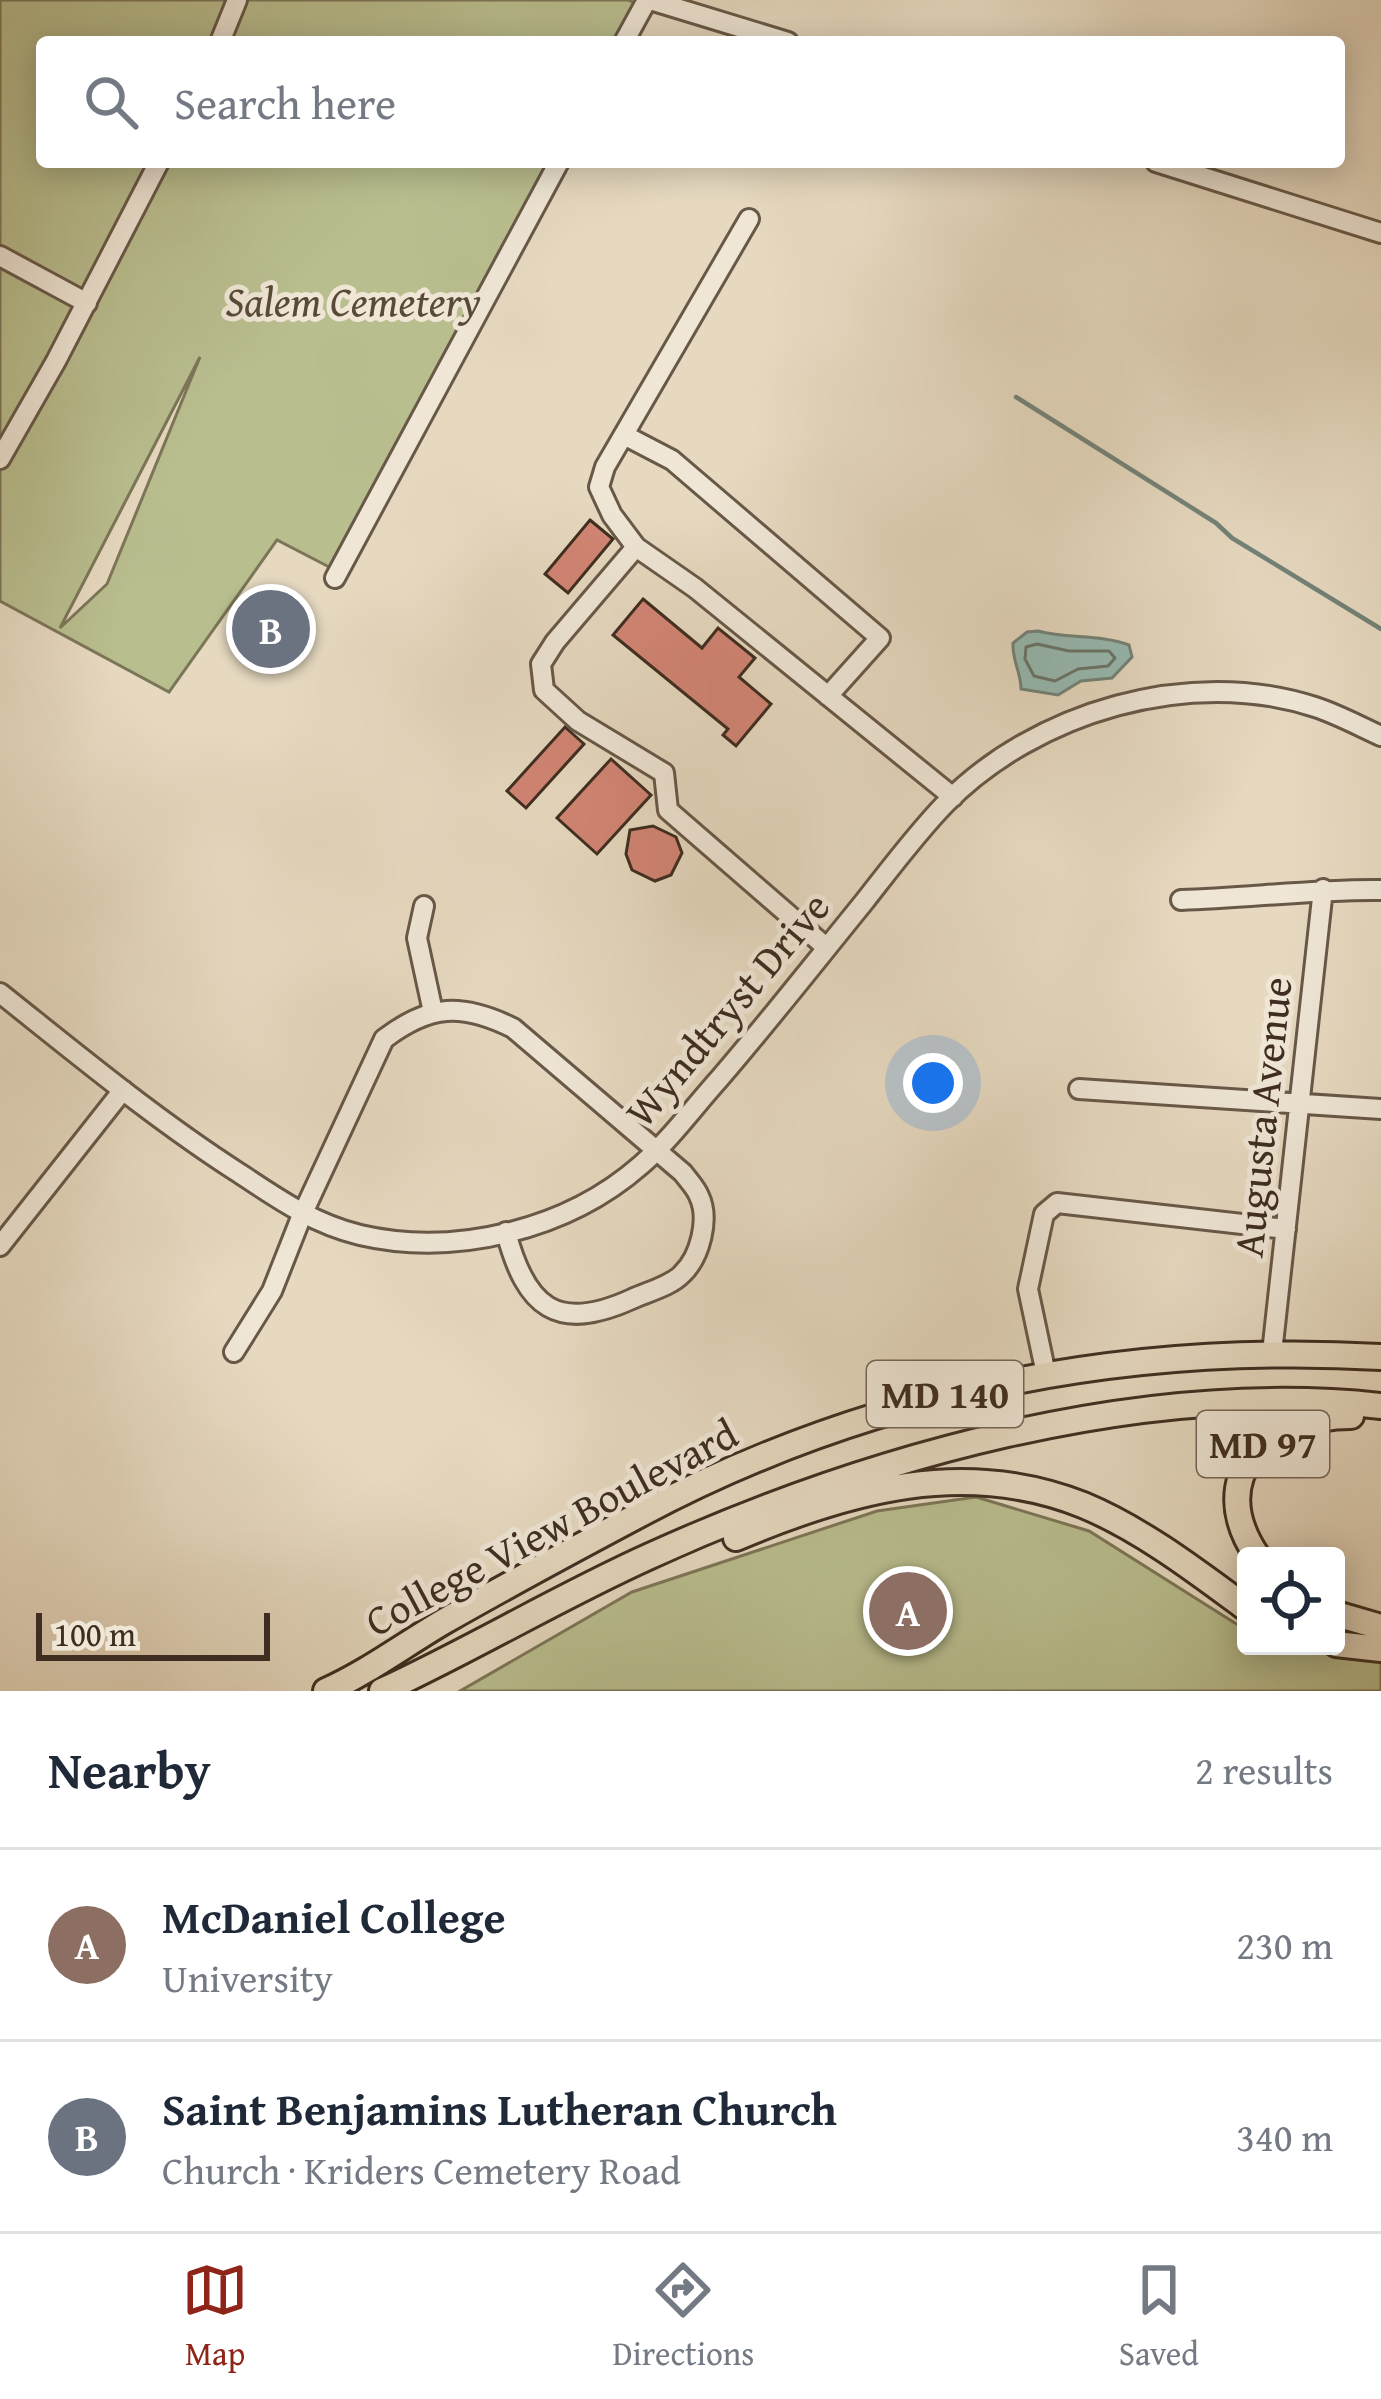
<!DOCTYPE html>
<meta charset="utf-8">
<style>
:root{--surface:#fff;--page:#f6f6f7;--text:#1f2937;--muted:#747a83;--line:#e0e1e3;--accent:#8f2418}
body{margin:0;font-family:"Gentium Book Plus",serif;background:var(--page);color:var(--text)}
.controls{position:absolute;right:36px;bottom:36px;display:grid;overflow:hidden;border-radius:12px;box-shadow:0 6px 30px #0003}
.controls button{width:108px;height:108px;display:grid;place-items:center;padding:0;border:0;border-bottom:3px solid var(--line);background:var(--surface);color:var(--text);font:60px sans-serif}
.scale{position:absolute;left:36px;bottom:30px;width:234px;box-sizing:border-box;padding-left:12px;border:6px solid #3e2d20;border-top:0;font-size:33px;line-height:42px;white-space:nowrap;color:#3e2d20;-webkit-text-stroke:9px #efe6d6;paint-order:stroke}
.you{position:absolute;left:933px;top:1083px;width:42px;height:42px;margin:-30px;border:9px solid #fff;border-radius:50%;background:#1a73e8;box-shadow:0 0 0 18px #1a73e833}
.badge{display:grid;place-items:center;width:78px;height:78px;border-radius:50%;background:var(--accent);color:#fff;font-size:39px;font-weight:700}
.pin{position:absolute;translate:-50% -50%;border:6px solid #fff;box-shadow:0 3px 12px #0006}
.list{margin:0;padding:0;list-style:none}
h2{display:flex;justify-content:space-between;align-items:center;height:156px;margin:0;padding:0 48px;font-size:51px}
h2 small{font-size:39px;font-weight:400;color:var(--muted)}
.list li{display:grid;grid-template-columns:78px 1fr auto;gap:36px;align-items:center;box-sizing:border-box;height:192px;padding:0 48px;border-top:3px solid var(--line)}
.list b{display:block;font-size:45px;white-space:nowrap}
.list p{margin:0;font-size:39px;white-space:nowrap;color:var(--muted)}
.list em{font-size:39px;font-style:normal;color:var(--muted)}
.icon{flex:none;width:66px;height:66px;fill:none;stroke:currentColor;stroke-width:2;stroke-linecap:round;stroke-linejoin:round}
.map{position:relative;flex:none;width:1381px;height:1691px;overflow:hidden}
.search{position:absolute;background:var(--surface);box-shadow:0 6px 30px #0003;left:36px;right:36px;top:36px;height:132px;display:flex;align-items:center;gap:30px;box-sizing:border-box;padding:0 42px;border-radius:12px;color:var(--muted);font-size:45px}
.sheet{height:540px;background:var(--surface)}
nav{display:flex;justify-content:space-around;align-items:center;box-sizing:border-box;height:168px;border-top:3px solid var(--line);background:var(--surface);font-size:33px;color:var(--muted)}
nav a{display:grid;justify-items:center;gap:6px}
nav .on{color:var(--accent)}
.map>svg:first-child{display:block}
</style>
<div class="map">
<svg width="1381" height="1691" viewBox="0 0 1381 1691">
<rect width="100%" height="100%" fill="#e6d9c0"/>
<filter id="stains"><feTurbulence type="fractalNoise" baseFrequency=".00167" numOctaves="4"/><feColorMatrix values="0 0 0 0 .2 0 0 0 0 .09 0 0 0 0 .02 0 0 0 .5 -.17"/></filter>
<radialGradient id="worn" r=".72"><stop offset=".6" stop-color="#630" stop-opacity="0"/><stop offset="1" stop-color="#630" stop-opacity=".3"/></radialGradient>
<path fill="#b9be8f" stroke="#7c7658" stroke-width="3" fill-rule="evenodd" d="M 0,0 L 628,0 L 637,4 L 617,42 L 42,42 L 42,162 L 553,162 L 335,570 L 277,540 L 169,692 L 0,601 ZM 200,357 L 107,584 L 60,628 Z
M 976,1497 L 1089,1531 L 1246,1630 L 1246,1646 L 1381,1659 L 1381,1691 L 460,1691 L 632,1592 L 877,1511 Z"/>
<path fill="#96bab3" stroke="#738278" stroke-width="3" d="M 1038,631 C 1068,639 1100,634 1129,645 L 1132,657 L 1112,678 L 1081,681 L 1058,695 L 1021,689 C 1021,672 1012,661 1013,643 L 1027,632 Z"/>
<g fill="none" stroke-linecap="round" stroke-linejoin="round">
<path stroke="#6a746a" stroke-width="3" d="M 1037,644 L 1069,651 L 1109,651 L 1115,658 L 1108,666 L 1078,669 L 1055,681 L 1034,676 L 1025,659 L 1026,647 Z"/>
<path stroke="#738278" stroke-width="4.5" d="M 1016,397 L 1216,523 L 1232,538 L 1381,629"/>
</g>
<path fill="#d28575" stroke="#3e2d20" stroke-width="3" d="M 590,520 L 613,539 L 568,593 L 545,574 Z
M 643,599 L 702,648 L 718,628 L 755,658 L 739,677 L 771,704 L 736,746 L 723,735 L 728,729 L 613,635 Z
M 565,727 L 584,744 L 526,808 L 507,791 Z
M 611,759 L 651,795 L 597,854 L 557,818 Z
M 653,826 L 676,837 L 682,853 L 671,875 L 655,881 L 632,870 L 626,854 L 630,830 Z"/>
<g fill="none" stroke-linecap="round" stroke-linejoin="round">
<g stroke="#685848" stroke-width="24">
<path id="minor" d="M 650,0 L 788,42
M 220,42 L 237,0
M 624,42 L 647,0
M 1156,162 L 1381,233
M 0,256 L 87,303
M 624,435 L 672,460 L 880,638 L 828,696
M 0,459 L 56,361 L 159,162
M 636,547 L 612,515 L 599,487 L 605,467 L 749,219
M 335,578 L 559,162
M 1181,900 C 1248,898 1314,889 1381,890
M 424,906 L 417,938 L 433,1012
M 827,948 L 668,810 L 664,773 L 578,721 L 544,690 L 541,664 L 555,642 L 636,547 L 695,588 L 953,797
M 0,993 C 78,1055 155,1119 239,1173 C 278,1199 314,1224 360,1235 C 455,1257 567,1230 641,1165 C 671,1139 693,1108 720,1078 C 769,1021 816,961 864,902 C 890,869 916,834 945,804 C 1035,712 1190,666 1315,707 C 1337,714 1359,726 1381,736
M 1079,1089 L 1381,1109
M 0,1246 L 123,1090
M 234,1352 L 272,1291 L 302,1215 L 384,1039 C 430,1004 462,1003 513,1028 L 683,1173 C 688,1180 696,1188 699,1196 C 710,1219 700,1257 682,1274 C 671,1286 647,1292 632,1299 C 557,1333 526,1308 506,1232
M 1272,1353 L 1323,889
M 1046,1374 L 1028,1289 L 1044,1214 L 1057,1203 L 1286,1229"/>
</g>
<g stroke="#3e2d20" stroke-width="30">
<path id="highway" d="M 736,1538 C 849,1490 965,1458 1083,1505 C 1141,1529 1196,1571 1246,1608
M 1257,1556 C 1203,1476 1268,1416 1351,1416
M 1336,1614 L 1381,1627
M 1336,1644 L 1381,1649
M 326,1691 C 368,1672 404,1645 443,1622 C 506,1586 571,1551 635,1517 C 865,1393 1121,1342 1381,1357
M 382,1691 C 473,1649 559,1597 650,1556 C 868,1457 1140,1380 1381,1406"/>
</g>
<use href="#minor" stroke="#efe6d6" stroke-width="18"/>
<use href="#highway" stroke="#e6d9c0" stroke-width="24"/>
</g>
<g text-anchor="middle" stroke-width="10" stroke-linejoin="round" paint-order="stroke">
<g fill="#efe6d6" stroke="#736457" stroke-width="3">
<rect x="867" y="1361" width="156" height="66" rx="9"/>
<rect x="1197" y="1411" width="132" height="66" rx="9"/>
</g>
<g font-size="39" font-weight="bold" fill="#3e2d20">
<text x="945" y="1408">MD 140</text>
<text x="1263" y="1458">MD 97</text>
</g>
<g font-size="42" font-style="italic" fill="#574a36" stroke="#efe6d6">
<text x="353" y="316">Salem Cemetery</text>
</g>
<g font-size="42" fill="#3e2d20" stroke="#efe6d6">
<text transform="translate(727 1009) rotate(-50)" y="15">Wyndtryst Drive</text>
<text transform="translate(1262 1117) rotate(-84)" y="15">Augusta Avenue</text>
<text transform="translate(551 1527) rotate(-28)" y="15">College View Boulevard</text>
</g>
</g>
<rect width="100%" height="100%" filter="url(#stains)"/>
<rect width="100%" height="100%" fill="url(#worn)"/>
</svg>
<div class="controls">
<button><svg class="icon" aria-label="locate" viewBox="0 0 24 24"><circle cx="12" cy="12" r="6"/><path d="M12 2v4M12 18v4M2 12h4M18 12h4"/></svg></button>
</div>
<div class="scale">100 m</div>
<div class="you"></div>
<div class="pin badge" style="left:908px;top:1611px;background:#8d6e63">A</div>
<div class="pin badge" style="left:271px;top:629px;background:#6b7280">B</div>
<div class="search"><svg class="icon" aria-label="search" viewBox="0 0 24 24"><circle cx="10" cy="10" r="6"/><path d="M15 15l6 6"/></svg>Search here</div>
</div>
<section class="sheet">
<h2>Nearby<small>2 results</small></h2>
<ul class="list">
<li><span class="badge" style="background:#8d6e63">A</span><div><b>McDaniel College</b><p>University</p></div><em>230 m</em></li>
<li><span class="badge" style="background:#6b7280">B</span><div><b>Saint Benjamins Lutheran Church</b><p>Church · Kriders Cemetery Road</p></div><em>340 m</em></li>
</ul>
</section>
<nav>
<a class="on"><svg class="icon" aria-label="map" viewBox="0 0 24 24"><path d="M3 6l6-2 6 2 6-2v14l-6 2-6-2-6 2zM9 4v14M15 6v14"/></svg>Map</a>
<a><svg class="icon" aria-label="directions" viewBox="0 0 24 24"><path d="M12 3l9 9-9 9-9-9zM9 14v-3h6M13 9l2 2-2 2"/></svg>Directions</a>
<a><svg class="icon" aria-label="saved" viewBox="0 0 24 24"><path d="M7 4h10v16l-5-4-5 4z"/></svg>Saved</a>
</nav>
